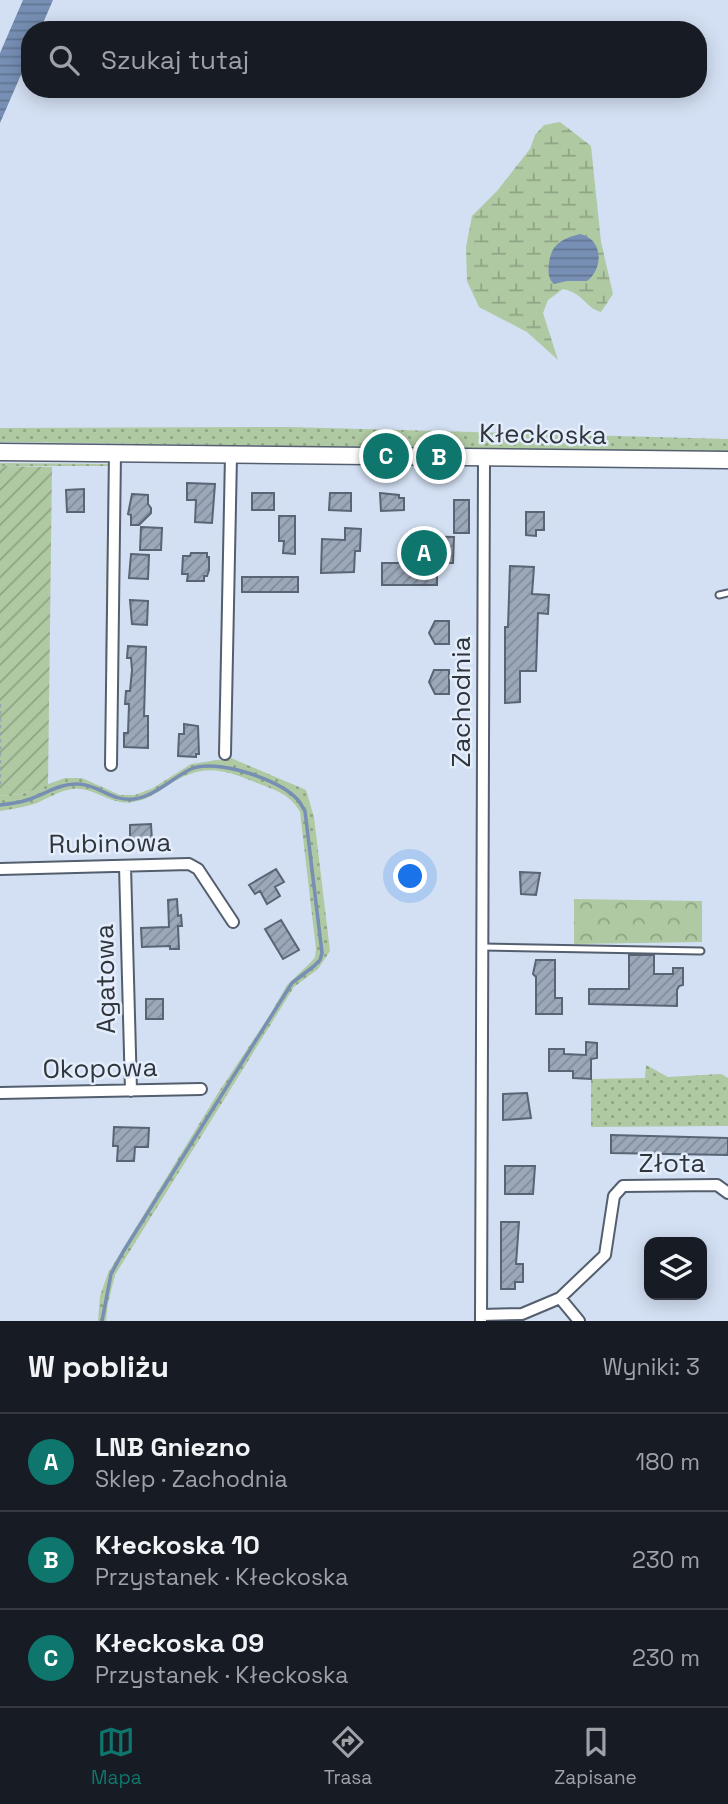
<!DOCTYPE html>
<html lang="pl">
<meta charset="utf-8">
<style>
:root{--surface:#171b24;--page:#20242c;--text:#f1f3f6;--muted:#9ea1a6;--line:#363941;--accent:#0f766e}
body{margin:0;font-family:"Space Grotesk",sans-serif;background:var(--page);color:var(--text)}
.controls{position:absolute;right:21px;bottom:21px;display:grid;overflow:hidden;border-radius:14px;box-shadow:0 4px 18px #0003}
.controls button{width:63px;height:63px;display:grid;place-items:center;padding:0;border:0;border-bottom:2px solid var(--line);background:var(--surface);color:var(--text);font:35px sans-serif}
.you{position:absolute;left:411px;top:877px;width:24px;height:24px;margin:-18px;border:5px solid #fff;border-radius:50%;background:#1a73e8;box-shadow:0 0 0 10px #1a73e833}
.badge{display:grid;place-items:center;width:46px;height:46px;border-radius:50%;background:var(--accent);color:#fff;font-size:23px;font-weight:700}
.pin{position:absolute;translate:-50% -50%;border:4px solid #fff;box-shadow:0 2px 7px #0006}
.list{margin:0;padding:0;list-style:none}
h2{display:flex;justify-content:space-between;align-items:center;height:91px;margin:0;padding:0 28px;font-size:30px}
h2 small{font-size:23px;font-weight:400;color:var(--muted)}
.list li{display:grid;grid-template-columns:46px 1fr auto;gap:21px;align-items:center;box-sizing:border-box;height:98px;padding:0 28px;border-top:2px solid var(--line)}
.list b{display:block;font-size:26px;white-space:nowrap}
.list p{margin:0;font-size:23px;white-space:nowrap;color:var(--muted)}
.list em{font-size:23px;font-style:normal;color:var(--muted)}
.icon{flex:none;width:38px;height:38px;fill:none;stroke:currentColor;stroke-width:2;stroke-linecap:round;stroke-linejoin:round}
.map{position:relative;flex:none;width:728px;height:1321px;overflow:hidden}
.search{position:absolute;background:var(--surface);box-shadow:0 4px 18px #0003;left:21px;right:21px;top:21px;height:77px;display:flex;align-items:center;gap:18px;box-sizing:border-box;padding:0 24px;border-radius:28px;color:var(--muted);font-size:26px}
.sheet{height:385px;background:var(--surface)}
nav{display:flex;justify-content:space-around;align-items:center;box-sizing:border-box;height:98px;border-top:2px solid var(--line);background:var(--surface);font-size:19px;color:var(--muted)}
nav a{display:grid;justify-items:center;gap:4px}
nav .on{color:var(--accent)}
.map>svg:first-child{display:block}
</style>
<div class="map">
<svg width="728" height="1321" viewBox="0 0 728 1321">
<defs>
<pattern id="grass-dots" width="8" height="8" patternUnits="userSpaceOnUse" patternTransform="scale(1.75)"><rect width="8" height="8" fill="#afc9a2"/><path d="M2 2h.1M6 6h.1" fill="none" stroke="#8fa485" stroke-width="1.8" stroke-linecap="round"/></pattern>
<pattern id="forest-crowns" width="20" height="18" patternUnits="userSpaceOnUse" patternTransform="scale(1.75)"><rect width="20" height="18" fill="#afc9a2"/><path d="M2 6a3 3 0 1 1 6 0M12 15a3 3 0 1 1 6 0" fill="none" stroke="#8fa485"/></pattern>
<pattern id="wetland-marsh" width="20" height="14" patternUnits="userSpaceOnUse" patternTransform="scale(1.75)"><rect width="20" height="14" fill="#afc9a2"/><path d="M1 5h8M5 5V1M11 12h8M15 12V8" fill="none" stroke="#8fa485"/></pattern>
<pattern id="garden-furrows" width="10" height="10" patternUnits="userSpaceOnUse" patternTransform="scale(1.75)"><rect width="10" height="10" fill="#afc9a2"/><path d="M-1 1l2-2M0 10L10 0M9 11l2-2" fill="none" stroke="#8fa485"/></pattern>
<pattern id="water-rules" width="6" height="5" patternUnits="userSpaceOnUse" patternTransform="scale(1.75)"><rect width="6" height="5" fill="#778fb4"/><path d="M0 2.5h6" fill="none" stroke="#627694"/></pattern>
<pattern id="building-hatch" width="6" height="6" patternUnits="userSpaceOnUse" patternTransform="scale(1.75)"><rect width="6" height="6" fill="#9ca8ba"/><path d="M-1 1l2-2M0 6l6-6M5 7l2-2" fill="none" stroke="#808a98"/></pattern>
</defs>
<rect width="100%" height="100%" fill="#d3e0f3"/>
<path fill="url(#grass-dots)" d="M 289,427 L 728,439 L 728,452 L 0,442 L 0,428 Z
M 0,463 L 111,464 L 109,629 L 105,667 L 108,466 L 0,466 Z
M 231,758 L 306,790 L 314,817 L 330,951 L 318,969 L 294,987 L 115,1275 L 108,1303 L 106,1321 L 98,1321 L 100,1296 L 108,1273 L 218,1093 L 271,1013 L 287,985 L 311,962 L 315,957 L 316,949 L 300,812 C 290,794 275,790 257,783 C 221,768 202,763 167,786 C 157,793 146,800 133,802 C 111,806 94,786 72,789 C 59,791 48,798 37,803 C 25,807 13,809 0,811 L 0,796 L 21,794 L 65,778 L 82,778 L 120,795 L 135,795 L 153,788 L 191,764 Z
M 646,1065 L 668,1077 L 721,1074 L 728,1078 L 728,1126 L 591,1127 L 591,1079 L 645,1078 Z"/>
<path fill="url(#forest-crowns)" d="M 574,899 L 702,901 L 702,942 L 574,944 Z"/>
<path fill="url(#wetland-marsh)" d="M 560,122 L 591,146 L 601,242 L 613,294 L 601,312 C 584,307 585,294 563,289 L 548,300 L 543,313 L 558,360 L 527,332 L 479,307 L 467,281 L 466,247 L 472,216 L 497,191 L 530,149 L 535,135 L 544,125 Z"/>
<path fill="url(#garden-furrows)" d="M 0,466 L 52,467 L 48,785 L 21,794 L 0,796 Z"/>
<path fill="url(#water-rules)" d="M 23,0 L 53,0 L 40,30 L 30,30 L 30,54 L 0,123 L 0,53 Z
M 580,234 C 603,239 604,268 587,281 L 567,281 L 554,284 C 548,278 548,272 549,263 C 551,244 563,238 580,234 Z"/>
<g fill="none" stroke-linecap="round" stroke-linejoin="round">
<path stroke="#778fb4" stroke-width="3.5" d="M 0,805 C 9,804 18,803 27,800 C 44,795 59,783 78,784 C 98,784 112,802 134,799 C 155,796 172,778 191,769 C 215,758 278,779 296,798 C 300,801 302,807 305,811 L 322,953 L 320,960 L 314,966 L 292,983 L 123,1252 L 111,1274 L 102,1321"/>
</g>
<path fill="url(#building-hatch)" stroke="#596474" stroke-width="2" d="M 187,483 L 215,484 L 212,523 L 195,522 L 196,500 L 187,500 Z
M 84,489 L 84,512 L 67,512 L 66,490 Z
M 252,493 L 274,493 L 274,510 L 252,510 Z
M 330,493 L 351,493 L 351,511 L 329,510 Z
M 380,493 L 399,495 L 399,498 L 404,498 L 404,510 L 381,511 Z
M 132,494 L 148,495 L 148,504 L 151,508 L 151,513 L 139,525 L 131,525 L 131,515 L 128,514 Z
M 454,500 L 469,500 L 469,533 L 454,533 Z
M 526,512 L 544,512 L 544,530 L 536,530 L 536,536 L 526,535 Z
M 279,516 L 295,516 L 295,554 L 283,553 L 284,541 L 279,541 Z
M 141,527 L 162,528 L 161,550 L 140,550 Z
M 345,528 L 361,529 L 360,551 L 355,551 L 354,572 L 321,573 L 322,539 L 345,540 Z
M 405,536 L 454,537 L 453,563 L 437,563 L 437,585 L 382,585 L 382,563 L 405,563 Z
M 191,553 L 207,553 L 207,557 L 209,557 L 209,570 L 207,576 L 204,576 L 204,581 L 187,581 L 188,574 L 182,574 L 183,556 L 190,556 Z
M 131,554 L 149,555 L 148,579 L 129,578 Z
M 510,566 L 534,567 L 532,594 L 549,595 L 548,614 L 538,613 L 536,671 L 520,671 L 520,702 L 505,703 L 505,627 L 508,627 Z
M 242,577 L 298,577 L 298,592 L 242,592 Z
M 130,600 L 148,601 L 147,625 L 132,624 Z
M 435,621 L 449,621 L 449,644 L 435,644 L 429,633 Z
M 128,646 L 146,647 L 144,716 L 148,716 L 148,748 L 124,747 L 124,733 L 128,733 L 129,704 L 125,704 L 126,691 L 130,691 L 132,670 L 131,658 L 127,658 Z
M 434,670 L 449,670 L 449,694 L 435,694 L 429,682 Z
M 184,724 L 198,726 L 199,754 L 196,754 L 196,757 L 178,756 L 179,734 L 184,734 Z
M 151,824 L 152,841 L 130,842 L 130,825 Z
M 276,869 L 284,882 L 275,887 L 280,896 L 267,904 L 260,891 L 255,894 L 249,885 Z
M 520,872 L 540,873 L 536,895 L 521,894 Z
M 177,899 L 178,916 L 181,915 L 182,926 L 178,926 L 179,949 L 170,949 L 170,946 L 142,947 L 141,928 L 169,927 L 168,900 Z
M 281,920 L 299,950 L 283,959 L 265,929 Z
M 629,955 L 654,955 L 654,974 L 673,974 L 673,968 L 683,968 L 683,985 L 679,986 L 677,990 L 677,1006 L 589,1004 L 589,989 L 629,989 Z
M 536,960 L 555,960 L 555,998 L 562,998 L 562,1014 L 536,1014 L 536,977 L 533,974 Z
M 146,999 L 163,999 L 163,1019 L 146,1019 Z
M 586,1042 L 597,1043 L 597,1058 L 591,1059 L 591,1079 L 573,1078 L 573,1071 L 549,1071 L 549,1049 L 564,1049 L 564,1054 L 586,1055 Z
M 527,1093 L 531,1118 L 503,1120 L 503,1094 Z
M 114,1127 L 149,1128 L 148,1147 L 135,1147 L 134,1161 L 117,1161 L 118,1146 L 113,1146 Z
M 611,1135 L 728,1138 L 728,1155 L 611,1153 Z
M 505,1166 L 535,1166 L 533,1194 L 505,1194 Z
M 501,1222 L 519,1222 L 516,1264 L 523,1264 L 523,1282 L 515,1282 L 515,1289 L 501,1289 Z"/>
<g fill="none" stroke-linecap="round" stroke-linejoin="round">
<g stroke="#535e6e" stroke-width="9">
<path id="service" d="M 719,595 L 728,593
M 483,947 L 701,951"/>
</g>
<g stroke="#535e6e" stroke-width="14">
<path id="minor" d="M 225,754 L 231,455
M 111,765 L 115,453
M 125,866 L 131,1091
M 0,869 L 189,864 L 198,869 L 233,922
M 0,1093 L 201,1089
M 560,1298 L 579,1321
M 481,1315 L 522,1314 L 560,1298 L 605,1255 L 614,1196 L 623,1186 L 717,1185 L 728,1193
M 481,1321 L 484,458"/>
</g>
<g stroke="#535e6e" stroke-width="19">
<path id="secondary" d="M 0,452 L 728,460"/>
</g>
<path stroke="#9aa5b3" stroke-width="2.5" stroke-dasharray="3.5 3.5" stroke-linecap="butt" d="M 0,704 L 0,788"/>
<use href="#service" stroke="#fff" stroke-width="5"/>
<use href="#minor" stroke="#fff" stroke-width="10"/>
<use href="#secondary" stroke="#fff" stroke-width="16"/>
</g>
<g text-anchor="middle" stroke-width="5" stroke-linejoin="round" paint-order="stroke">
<g font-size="26" fill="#30353c" stroke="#e3edfc">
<text transform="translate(543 434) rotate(1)" y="9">Kłeckoska</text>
<text transform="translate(461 702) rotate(-90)" y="9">Zachodnia</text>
<text transform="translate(110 843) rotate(-1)" y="9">Rubinowa</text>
<text transform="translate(105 979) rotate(-91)" y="9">Agatowa</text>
<text transform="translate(100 1068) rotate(-1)" y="9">Okopowa</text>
<text x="672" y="1172">Złota</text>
</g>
</g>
</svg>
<div class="controls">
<button><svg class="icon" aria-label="layers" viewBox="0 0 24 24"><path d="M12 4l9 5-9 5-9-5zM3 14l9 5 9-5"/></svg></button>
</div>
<div class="you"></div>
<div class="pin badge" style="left:424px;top:553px">A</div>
<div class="pin badge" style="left:439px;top:457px">B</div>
<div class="pin badge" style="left:386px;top:456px">C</div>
<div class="search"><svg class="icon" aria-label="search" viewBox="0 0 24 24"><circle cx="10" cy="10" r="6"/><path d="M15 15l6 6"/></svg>Szukaj tutaj</div>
</div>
<section class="sheet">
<h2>W pobliżu<small>Wyniki: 3</small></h2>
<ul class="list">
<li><span class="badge">A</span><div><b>LNB Gniezno</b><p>Sklep · Zachodnia</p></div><em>180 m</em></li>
<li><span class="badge">B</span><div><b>Kłeckoska 10</b><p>Przystanek · Kłeckoska</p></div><em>230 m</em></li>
<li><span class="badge">C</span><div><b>Kłeckoska 09</b><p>Przystanek · Kłeckoska</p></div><em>230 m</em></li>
</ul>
</section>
<nav>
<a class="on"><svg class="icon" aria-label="map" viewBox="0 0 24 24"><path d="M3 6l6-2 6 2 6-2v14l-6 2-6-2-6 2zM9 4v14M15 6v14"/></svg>Mapa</a>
<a><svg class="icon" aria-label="directions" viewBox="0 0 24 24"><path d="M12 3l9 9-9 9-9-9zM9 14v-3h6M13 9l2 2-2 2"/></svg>Trasa</a>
<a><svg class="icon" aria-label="saved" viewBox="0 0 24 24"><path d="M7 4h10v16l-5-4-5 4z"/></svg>Zapisane</a>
</nav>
